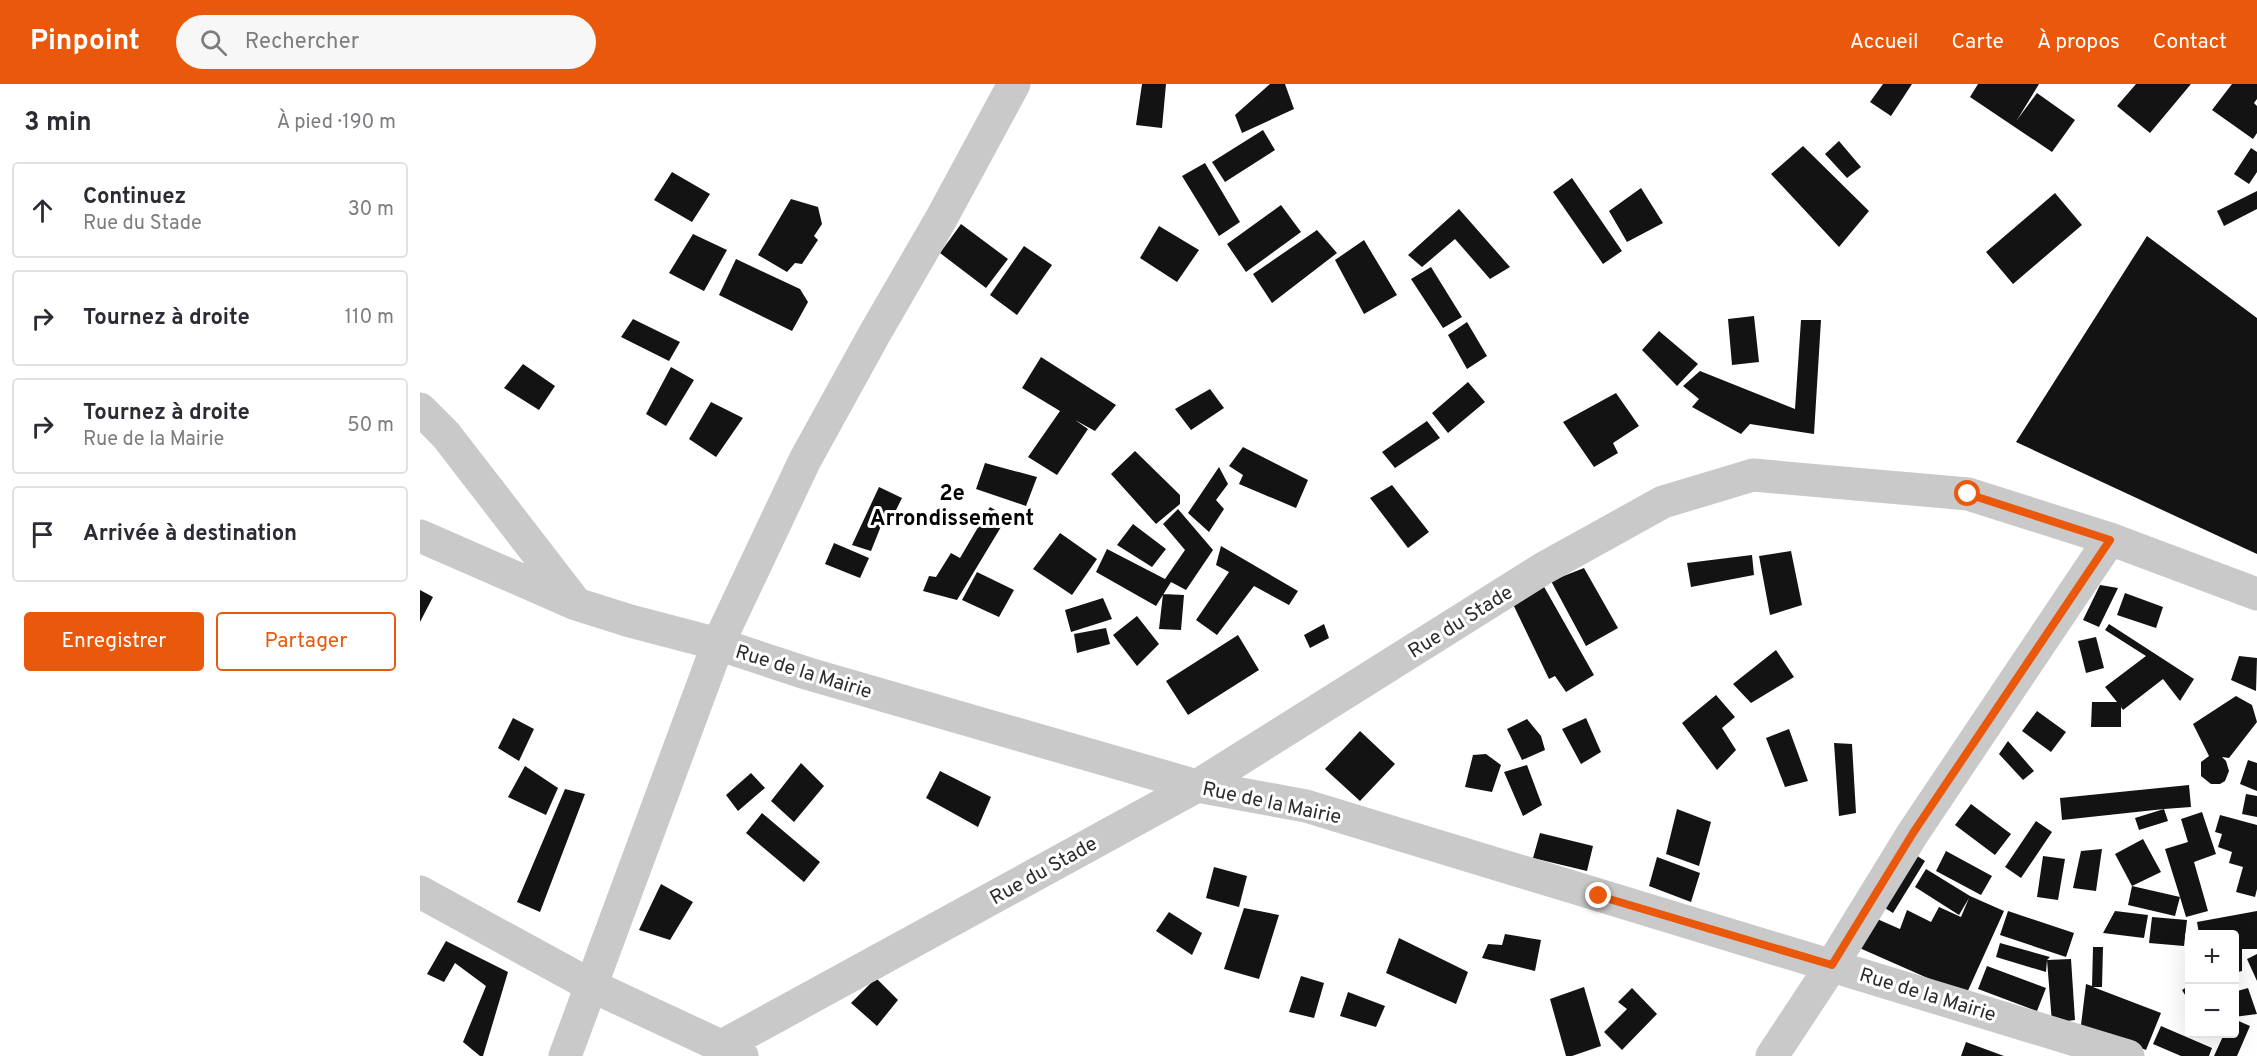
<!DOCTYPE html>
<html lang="fr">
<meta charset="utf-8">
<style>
:root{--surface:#fff;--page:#f7f7f7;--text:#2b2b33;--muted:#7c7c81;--line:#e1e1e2;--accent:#ea580c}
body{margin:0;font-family:Overpass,sans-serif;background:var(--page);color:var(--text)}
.controls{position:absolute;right:18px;bottom:18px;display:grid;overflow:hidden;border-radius:6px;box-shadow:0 6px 24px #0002}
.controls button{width:54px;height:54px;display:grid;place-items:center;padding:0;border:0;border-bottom:2px solid var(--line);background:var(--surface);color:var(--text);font:30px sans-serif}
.stop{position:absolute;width:18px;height:18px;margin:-14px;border:4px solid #ea580c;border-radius:50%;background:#fff}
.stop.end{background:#ea580c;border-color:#fff;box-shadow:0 2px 6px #0008}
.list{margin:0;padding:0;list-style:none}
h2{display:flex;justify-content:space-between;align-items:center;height:78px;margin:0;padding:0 24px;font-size:26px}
h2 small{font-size:20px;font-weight:400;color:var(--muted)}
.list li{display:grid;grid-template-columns:39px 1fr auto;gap:18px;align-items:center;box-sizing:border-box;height:96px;margin:0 12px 12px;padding:0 12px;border:2px solid var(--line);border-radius:6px}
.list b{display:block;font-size:22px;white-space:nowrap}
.list p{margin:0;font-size:20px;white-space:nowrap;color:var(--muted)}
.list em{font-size:20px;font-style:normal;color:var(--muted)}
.actions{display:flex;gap:12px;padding:18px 24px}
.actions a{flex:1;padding:14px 0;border:2px solid var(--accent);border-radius:6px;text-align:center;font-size:21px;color:var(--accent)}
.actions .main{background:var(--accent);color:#fff}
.icon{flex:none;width:33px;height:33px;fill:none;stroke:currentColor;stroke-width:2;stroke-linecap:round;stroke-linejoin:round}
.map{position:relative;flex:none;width:1837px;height:972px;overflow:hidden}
header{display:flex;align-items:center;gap:36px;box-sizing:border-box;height:84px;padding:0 30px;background:var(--accent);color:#fff}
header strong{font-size:28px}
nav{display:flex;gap:33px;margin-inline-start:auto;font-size:21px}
.search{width:420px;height:54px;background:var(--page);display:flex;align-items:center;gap:15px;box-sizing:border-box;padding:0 21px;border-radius:33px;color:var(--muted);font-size:22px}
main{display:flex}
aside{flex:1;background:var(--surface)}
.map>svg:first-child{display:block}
</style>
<header>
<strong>Pinpoint</strong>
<div class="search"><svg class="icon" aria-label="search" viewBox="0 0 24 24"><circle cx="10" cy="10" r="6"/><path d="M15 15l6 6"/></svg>Rechercher</div>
<nav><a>Accueil</a><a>Carte</a><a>À propos</a><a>Contact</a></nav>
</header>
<main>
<aside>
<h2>3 min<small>À pied · 190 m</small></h2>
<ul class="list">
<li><svg class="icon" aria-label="ahead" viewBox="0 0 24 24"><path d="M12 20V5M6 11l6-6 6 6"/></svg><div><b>Continuez</b><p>Rue du Stade</p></div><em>30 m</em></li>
<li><svg class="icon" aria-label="right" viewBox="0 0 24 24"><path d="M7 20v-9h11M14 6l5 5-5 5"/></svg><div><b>Tournez à droite</b></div><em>110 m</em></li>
<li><svg class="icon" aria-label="right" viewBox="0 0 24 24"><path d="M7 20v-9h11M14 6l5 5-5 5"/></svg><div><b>Tournez à droite</b><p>Rue de la Mairie</p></div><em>50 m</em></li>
<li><svg class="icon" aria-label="arrive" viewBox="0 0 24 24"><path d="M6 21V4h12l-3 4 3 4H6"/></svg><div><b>Arrivée à destination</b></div></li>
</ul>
<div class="actions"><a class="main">Enregistrer</a><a>Partager</a></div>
</aside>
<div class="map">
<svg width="1837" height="972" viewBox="0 0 1837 972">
<rect width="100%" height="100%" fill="#fff"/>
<path fill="#131313" d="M 722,0 L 746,0 L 742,44 L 716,41 Z
M 850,0 L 865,0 L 874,25 L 822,49 L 815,31 Z
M 1463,0 L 1492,0 L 1471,32 L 1450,18 Z
M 1558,0 L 1619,0 L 1597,36 L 1617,9 L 1655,36 L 1632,68 L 1550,13 Z
M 1716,0 L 1771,0 L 1730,49 L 1697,22 Z
M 1812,0 L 1837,0 L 1837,15 L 1834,19 L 1837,22 L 1837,49 L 1833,55 L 1792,26 Z
M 843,46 L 855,66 L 805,98 L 792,78 Z
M 1419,57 L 1441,83 L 1427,94 L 1405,70 Z
M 1383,62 L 1449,127 L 1419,163 L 1351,90 Z
M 1831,64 L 1837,68 L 1837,88 L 1829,100 L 1814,90 Z
M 785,79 L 820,138 L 799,152 L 762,92 Z
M 252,88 L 290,110 L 272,138 L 234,116 Z
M 1152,94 L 1202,167 L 1183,180 L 1133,108 Z
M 1221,104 L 1243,139 L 1207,158 L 1189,127 Z
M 1837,107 L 1837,125 L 1804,142 L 1797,127 Z
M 1635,109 L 1662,141 L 1593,200 L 1566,168 Z
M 371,115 L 398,123 L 402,140 L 394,152 L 398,156 L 382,180 L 375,179 L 367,188 L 338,171 Z
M 861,121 L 881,148 L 826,188 L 807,160 Z
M 1039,125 L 1090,183 L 1070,195 L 1035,155 L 1002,183 L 988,171 Z
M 541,140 L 588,175 L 566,204 L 520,169 Z
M 739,142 L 779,166 L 757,198 L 720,174 Z
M 897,146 L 917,169 L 852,219 L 833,190 Z
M 273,150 L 307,166 L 284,207 L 249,189 Z
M 1727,152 L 1837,234 L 1837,470 L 1596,358 Z
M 944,156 L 977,211 L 944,230 L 915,176 Z
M 604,162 L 632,181 L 597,231 L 570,211 Z
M 316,175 L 380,205 L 388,218 L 372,247 L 299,211 Z
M 1011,183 L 1042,233 L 1023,244 L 991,195 Z
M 1334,232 L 1339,278 L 1312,281 L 1308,235 Z
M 213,235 L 260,258 L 249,277 L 201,253 Z
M 1381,236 L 1401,236 L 1394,350 L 1330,340 L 1321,350 L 1272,323 L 1279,315 L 1263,302 L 1280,287 L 1375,325 Z
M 1047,238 L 1067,272 L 1047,285 L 1028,251 Z
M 1239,247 L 1278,280 L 1257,302 L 1222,266 Z
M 621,273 L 696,321 L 675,347 L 655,336 L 668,345 L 637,391 L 608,373 L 640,327 L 602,304 Z
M 103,280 L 135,302 L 119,326 L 84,304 Z
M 251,283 L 274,296 L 246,342 L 226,330 Z
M 1048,298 L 1065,318 L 1028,349 L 1012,329 Z
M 790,305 L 804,324 L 771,346 L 755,325 Z
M 1196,309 L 1219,342 L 1193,359 L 1198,369 L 1174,383 L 1143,338 Z
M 291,318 L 323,334 L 296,373 L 269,355 Z
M 1007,337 L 1020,354 L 975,384 L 962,368 Z
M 823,363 L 888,396 L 876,424 L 819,400 L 823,391 L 809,382 Z
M 715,367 L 760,411 L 760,420 L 736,440 L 691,390 Z
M 565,379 L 617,393 L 606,422 L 556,405 Z
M 799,383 L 808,400 L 796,416 L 804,425 L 789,448 L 768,429 Z
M 972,401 L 1009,448 L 988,464 L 950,414 Z
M 459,403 L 482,414 L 473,432 L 465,432 L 451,467 L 432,461 Z
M 570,423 L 587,433 L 537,516 L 503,507 L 509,492 L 516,493 L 531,469 L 540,474 Z
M 758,425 L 793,466 L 766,506 L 751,498 L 736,522 L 676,488 L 687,465 L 745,495 L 765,466 L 743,440 Z
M 713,440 L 746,465 L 732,483 L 697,461 Z
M 640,449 L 677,475 L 652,511 L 613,485 Z
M 414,459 L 449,474 L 440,494 L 405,480 Z
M 801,462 L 878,507 L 869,521 L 834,502 L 797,551 L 776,536 L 809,488 L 796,481 Z
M 1371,467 L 1382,521 L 1350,531 L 1339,472 Z
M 1332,471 L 1334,491 L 1271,503 L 1267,479 Z
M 1164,484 L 1198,544 L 1166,562 L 1131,497 Z
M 557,488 L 594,506 L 579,533 L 542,516 Z
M 1123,501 L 1174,591 L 1146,608 L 1135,592 L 1129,595 L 1091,516 Z
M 1680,501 L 1698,504 L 1679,543 L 1663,536 Z
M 0,506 L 13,513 L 0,538 Z
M 1705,509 L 1743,523 L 1736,544 L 1697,531 Z
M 743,510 L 764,511 L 761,546 L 739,545 Z
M 683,514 L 692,535 L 651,548 L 645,526 Z
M 717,532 L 739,560 L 717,582 L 693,551 Z
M 904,540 L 909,554 L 890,564 L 884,551 Z
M 1689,540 L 1774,595 L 1760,617 L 1743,595 L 1703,626 L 1701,623 L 1701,643 L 1671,643 L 1672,618 L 1697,618 L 1685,603 L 1726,572 L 1685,546 Z
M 686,544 L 690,560 L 657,569 L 654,550 Z
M 818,551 L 839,586 L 768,631 L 746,597 Z
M 1676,553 L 1684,584 L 1666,589 L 1658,557 Z
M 1356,566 L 1374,593 L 1331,619 L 1313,600 Z
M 1819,572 L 1837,574 L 1836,607 L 1811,596 Z
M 1296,611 L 1315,633 L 1302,644 L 1316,666 L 1297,686 L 1262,639 Z
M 1816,612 L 1832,621 L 1837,638 L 1809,674 L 1802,673 L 1806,677 L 1809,687 L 1805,697 L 1800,700 L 1791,700 L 1781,692 L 1781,678 L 1789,672 L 1773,640 Z
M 1617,627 L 1646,648 L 1631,668 L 1602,647 Z
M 93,634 L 114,645 L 99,677 L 78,664 Z
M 1166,634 L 1181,668 L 1161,680 L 1142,645 Z
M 1107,635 L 1121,652 L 1125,666 L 1102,676 L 1087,645 Z
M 1369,645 L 1388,697 L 1365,703 L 1346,654 Z
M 940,647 L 975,680 L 940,717 L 905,685 Z
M 1588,657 L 1614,687 L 1603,696 L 1579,670 Z
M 1414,659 L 1432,660 L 1436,729 L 1419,732 Z
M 1066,670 L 1081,681 L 1072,708 L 1045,703 L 1053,671 Z
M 1828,676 L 1837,679 L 1837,707 L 1820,700 Z
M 381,679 L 404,702 L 374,738 L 351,717 Z
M 1107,681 L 1122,721 L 1103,732 L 1084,688 Z
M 105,682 L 138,704 L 126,731 L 88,713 Z
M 520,687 L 571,713 L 558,743 L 506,714 Z
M 331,689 L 345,704 L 318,727 L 306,711 Z
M 1769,701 L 1771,723 L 1744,725 L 1748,737 L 1719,746 L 1715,734 L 1744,725 L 1642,736 L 1640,714 Z
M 145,705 L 165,710 L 120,828 L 97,818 Z
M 1826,710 L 1837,712 L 1837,733 L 1822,730 Z
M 1551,720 L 1591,750 L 1575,771 L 1535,741 Z
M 1257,725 L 1291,738 L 1279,782 L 1246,770 Z
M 1782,728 L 1796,770 L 1774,778 L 1788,827 L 1766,833 L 1760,813 L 1755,832 L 1708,821 L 1712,802 L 1760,813 L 1745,765 L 1768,758 L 1761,735 Z
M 342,729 L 400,778 L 384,798 L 326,749 Z
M 1800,731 L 1837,741 L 1837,805 L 1835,813 L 1816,808 L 1823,783 L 1809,779 L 1812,768 L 1798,763 L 1802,750 L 1795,748 Z
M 1616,737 L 1632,748 L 1601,794 L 1585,783 Z
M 1120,749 L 1173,762 L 1167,787 L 1113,774 Z
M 1723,755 L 1741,788 L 1712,802 L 1695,770 Z
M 1682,765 L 1676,807 L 1653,804 L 1661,767 Z
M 1488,766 L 1505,777 L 1473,829 L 1455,818 Z
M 1526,767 L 1572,792 L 1561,811 L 1516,787 Z
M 1623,772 L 1645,775 L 1638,816 L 1617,813 Z
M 1237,773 L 1280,789 L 1271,818 L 1229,802 Z
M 794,783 L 827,792 L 819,823 L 786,814 Z
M 1506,785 L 1550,812 L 1584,827 L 1546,911 L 1435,862 L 1448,831 L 1480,845 L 1487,826 L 1511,838 L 1519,823 L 1541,833 L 1549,814 L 1539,831 L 1495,803 Z
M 241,800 L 273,818 L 250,856 L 219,846 Z
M 824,824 L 859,831 L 839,895 L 804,885 Z
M 1588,827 L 1654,849 L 1646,873 L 1580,851 Z
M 1695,827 L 1728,831 L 1724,854 L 1683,849 Z
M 1837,827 L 1837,865 L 1822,865 L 1822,887 L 1814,889 L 1814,850 L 1779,850 L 1777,838 Z
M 749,828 L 782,849 L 772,871 L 736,847 Z
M 1732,833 L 1767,836 L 1764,862 L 1729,859 Z
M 1085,850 L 1121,856 L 1115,887 L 1062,874 L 1068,860 L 1082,861 Z
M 979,854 L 1048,888 L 1036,920 L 966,889 Z
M 26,857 L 88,888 L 63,972 L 60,972 L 43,958 L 66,902 L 35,879 L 24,898 L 7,890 Z
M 1580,859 L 1630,873 L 1627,876 L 1626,888 L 1576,873 Z
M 1673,863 L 1683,863 L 1682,903 L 1673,903 L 1741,929 L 1726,966 L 1661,941 L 1666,900 L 1672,902 Z
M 1837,870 L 1837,897 L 1827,875 Z
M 1651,875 L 1655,936 L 1632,939 L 1627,876 Z
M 1567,882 L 1626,904 L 1617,927 L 1558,905 Z
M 881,892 L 904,899 L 894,934 L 869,928 Z
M 456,894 L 478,916 L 457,942 L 431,919 Z
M 1770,901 L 1770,919 L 1762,906 Z
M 1164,903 L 1181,962 L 1152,972 L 1146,972 L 1130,915 Z
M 1212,904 L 1237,930 L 1202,966 L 1184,948 L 1207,925 L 1198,918 Z
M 1828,904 L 1837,930 L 1814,933 L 1814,908 Z
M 928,908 L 965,922 L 956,943 L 920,932 Z
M 1814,935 L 1830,942 L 1817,972 L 1794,972 L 1804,950 L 1814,950 Z
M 1741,942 L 1792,964 L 1789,972 L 1761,972 L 1733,960 Z
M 1546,958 L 1584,972 L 1541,972 Z"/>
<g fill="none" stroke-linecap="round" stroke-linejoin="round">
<path stroke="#c9c9c9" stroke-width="33" d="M 0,325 L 26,351 L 155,518
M 0,452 L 156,520 L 210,537 L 298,560 L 389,590 L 777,702 L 886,722 L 1708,972
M 0,808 L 172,902 L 322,972
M 302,962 L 777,702 L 1124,484 L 1243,418 L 1333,391 L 1548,410 L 1690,455 L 1837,510
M 145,972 L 298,560 L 385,376 L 455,249 L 521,135 L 594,0
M 1352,972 L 1412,881 L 1493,749 L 1690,455"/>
</g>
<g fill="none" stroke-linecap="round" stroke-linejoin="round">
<path stroke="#ea580c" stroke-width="8" d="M 1179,812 L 1412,881 L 1493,749 L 1690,456 L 1548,410"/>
</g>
<g text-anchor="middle" stroke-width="6" stroke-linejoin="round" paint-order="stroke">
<g font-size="20" fill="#2c2c2c" stroke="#fff">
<text transform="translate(1040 537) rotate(-32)" y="7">Rue du Stade</text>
<text transform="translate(384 587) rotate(17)" y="7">Rue de la Mairie</text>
<text transform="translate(852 718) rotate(12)" y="7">Rue de la Mairie</text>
<text transform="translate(623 786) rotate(-29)" y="7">Rue du Stade</text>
<text transform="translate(1508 910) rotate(17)" y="7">Rue de la Mairie</text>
</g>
<g font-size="22" font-weight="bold" fill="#000" stroke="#fff">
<text x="532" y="416">2e<tspan x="532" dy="25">Arrondissement</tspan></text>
</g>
</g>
</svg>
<div class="controls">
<button>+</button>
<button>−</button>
</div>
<div class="stop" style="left:1548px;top:410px"></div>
<div class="stop end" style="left:1179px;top:812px"></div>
</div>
</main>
